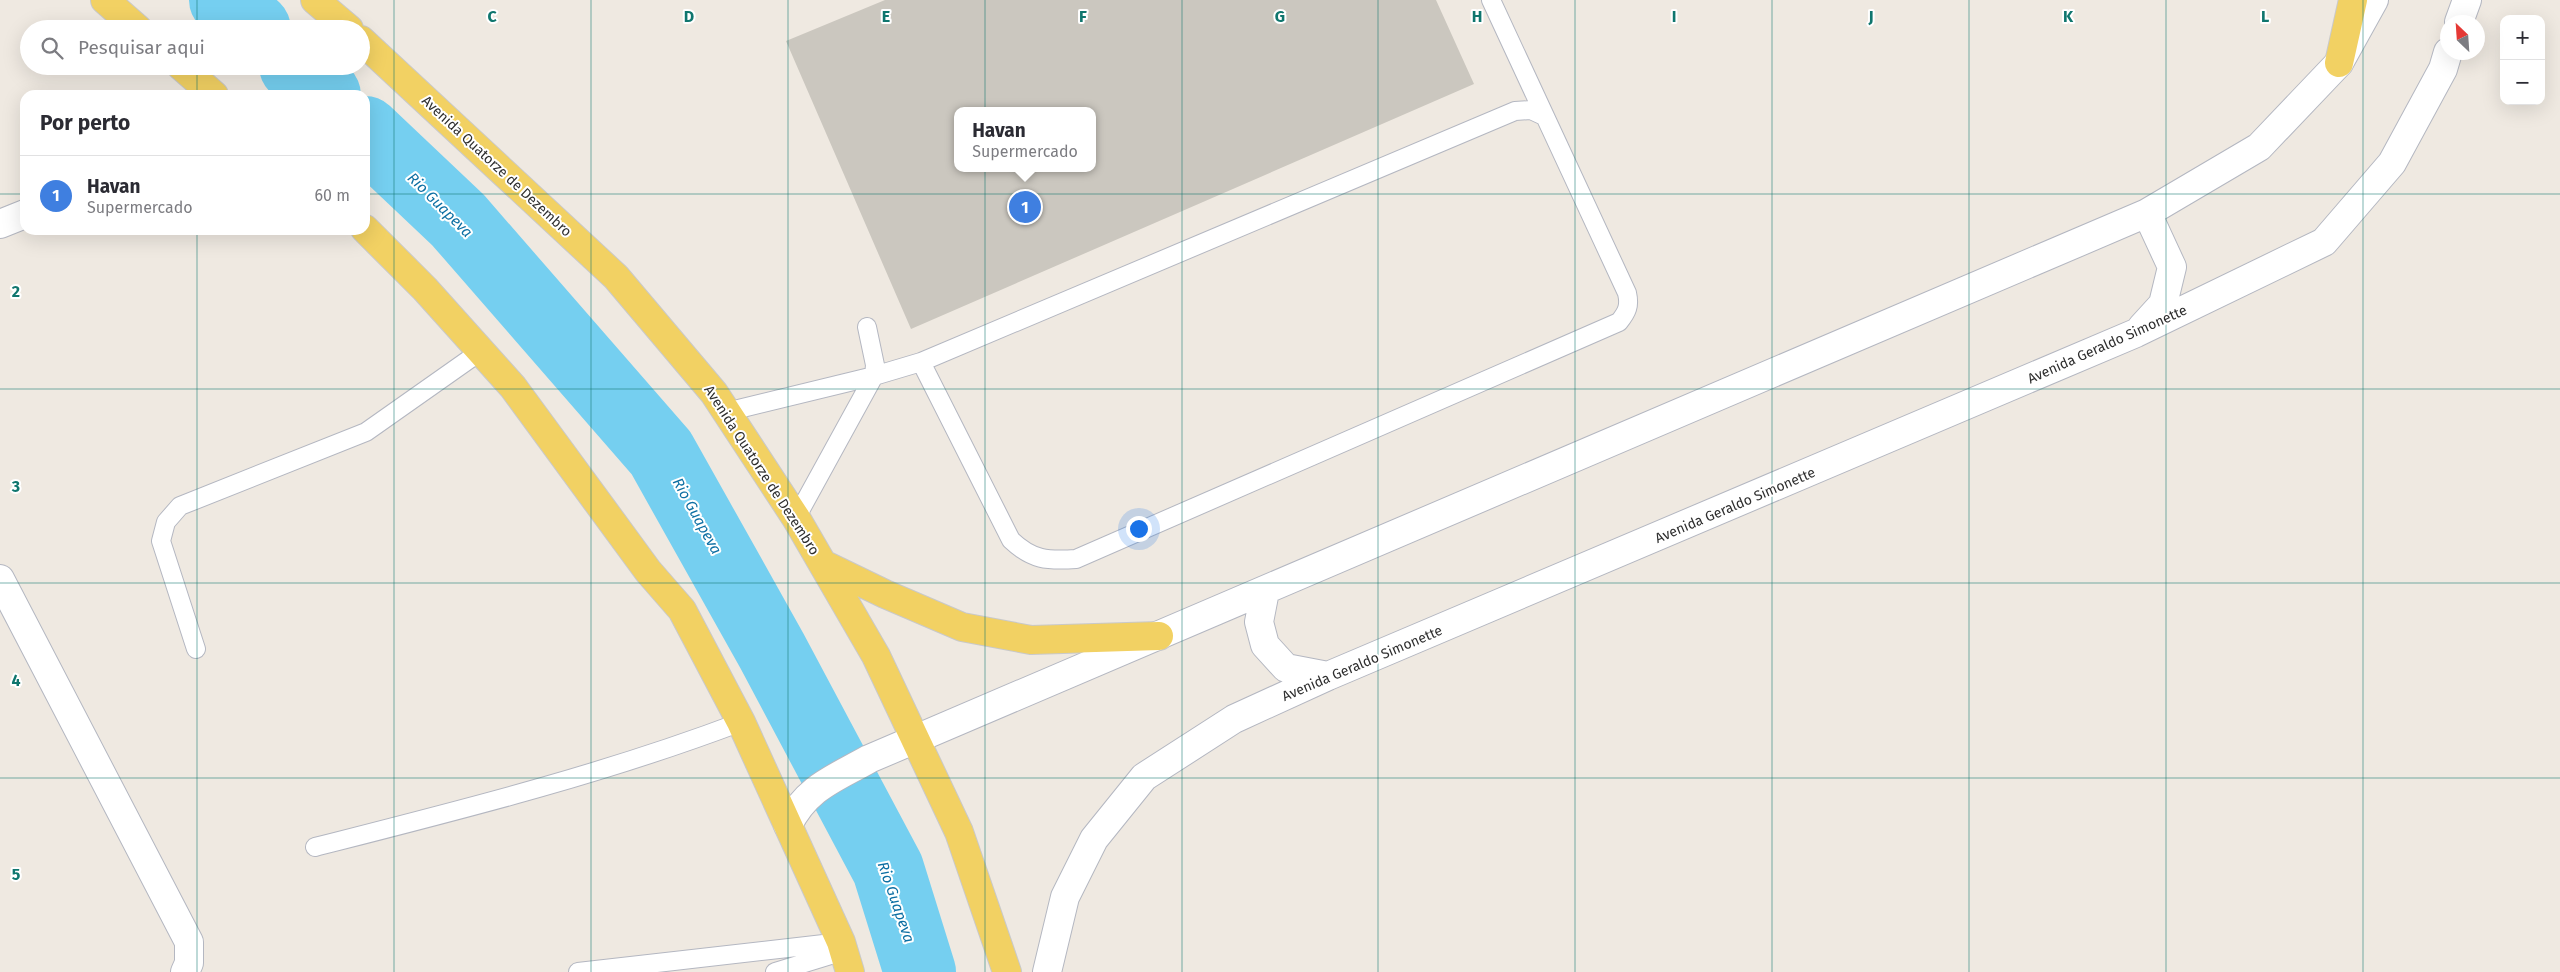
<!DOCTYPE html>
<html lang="pt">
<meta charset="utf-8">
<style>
:root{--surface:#fff;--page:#f7f7f7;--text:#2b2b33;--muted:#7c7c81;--line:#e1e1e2;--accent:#ea580c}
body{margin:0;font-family:"Fira Sans",sans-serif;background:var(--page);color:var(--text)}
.controls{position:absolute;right:15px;top:15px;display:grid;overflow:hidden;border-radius:10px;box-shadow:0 5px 20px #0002}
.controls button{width:45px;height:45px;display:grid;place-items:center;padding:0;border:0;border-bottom:1px solid var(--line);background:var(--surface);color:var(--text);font:25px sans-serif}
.compass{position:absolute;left:2440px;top:15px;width:45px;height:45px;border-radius:50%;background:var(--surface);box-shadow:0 5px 20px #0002;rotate:335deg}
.you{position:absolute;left:1138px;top:528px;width:18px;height:18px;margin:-12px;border:4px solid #fff;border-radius:50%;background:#1a73e8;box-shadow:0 0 0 8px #1a73e833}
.badge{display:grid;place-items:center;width:32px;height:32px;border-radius:50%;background:var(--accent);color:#fff;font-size:16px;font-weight:700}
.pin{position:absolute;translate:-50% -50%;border:2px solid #fff;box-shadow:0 1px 5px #0006}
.popup{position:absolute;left:954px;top:107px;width:142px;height:65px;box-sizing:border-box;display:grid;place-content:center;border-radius:10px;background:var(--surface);filter:drop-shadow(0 1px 4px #0005);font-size:16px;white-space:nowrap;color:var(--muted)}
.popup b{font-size:19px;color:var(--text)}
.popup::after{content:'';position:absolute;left:50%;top:100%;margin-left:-10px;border:10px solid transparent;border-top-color:var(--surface)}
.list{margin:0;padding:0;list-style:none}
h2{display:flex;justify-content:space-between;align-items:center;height:65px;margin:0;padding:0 20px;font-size:21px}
h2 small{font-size:16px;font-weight:400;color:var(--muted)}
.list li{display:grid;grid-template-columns:32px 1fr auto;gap:15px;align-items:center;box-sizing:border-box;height:80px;padding:0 20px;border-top:1px solid var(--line)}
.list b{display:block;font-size:19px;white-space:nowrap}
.list p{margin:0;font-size:16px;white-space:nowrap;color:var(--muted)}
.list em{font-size:16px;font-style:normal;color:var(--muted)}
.icon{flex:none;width:28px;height:28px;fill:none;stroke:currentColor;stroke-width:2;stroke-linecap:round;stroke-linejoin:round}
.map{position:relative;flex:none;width:2560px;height:972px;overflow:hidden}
.search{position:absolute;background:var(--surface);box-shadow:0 5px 20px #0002;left:20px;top:20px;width:350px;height:55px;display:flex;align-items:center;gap:12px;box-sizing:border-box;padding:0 18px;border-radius:28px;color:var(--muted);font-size:19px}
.panel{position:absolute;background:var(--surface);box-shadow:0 5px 20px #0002;left:20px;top:90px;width:350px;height:145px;border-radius:15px}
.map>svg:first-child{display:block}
</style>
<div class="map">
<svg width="2560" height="972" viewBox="0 0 2560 972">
<rect width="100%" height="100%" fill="#efe9e1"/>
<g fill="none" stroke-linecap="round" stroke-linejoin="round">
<path stroke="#75cff0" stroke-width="72" d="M 225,0 L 255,29
M 295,66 L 325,95
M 365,132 L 458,220 L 661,453 L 772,651 L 888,869 L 920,972"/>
</g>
<path fill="#cbc7bf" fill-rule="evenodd" d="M 885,0 L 1436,0 L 1474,84 L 911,329 L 786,41 ZM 958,111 L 1092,111 L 1092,168 L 958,168 Z"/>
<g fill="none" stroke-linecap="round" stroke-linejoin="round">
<g stroke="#b4b7c1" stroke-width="20">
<path id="service" d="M 921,362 L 1011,540 C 1032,560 1047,561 1076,559 L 1619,322 C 1627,312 1630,306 1627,293 L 1491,0
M 726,412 L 874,376 L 921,362 L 1515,111 L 1531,110 L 1544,116
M 796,518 L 874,376 L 875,365 L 867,327
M 196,649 L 161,541 L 166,522 L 180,506 L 366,432 L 481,351
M 315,847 C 460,810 601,775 741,722
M 578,972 L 841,942
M 775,972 L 844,951"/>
</g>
<g stroke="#b4b7c1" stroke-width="30">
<path id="minor" d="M 0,224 L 25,214
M 0,579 L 189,942 L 189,963 L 185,972"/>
</g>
<g stroke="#b4b7c1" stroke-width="30">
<path id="secondary" d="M 2459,22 L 2467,0
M 2142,327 L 2163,304 L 2172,267 L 2147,213
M 1265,591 L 1259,622 L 1265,645 L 1286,668 L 1328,676
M 788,825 C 807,787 834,779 869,759 L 2147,213 L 2259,147 L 2339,63 L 2374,0
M 1047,972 L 1065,897 L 1094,839 L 1144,777 L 1234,719 L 1328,676 L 2136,333 L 2324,242 L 2392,163 L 2443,69 L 2448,52"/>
</g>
<g stroke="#c9c9c9" stroke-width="30">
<path id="primary" d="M 105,0 L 138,29
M 315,0 L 349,29
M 361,40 L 616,277 L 714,393 L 796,518 L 876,656 L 959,832 L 1007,972
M 2339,63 L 2353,0
M 181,66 L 214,95
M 365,229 L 425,289 L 513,387 L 648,571 L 682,610 L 741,722 L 841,942 L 850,972
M 823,564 L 885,594 L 962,627 L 1031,640 L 1159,636"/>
</g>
<use href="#service" stroke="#fff" stroke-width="18"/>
<use href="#minor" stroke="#fff" stroke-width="28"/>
<use href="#secondary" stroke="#fff" stroke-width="28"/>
<use href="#primary" stroke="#f2d163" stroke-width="28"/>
</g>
<path fill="none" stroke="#0f766e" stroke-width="1" stroke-opacity="0.55" d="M 197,0 L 197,29M 394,0 L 394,972M 591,0 L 591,972M 788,0 L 788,972M 985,0 L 985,972M 1182,0 L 1182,972M 1378,0 L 1378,972M 1575,0 L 1575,972M 1772,0 L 1772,972M 1969,0 L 1969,972M 2166,0 L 2166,972M 2363,0 L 2363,972M 197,66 L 197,95M 0,194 L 25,194M 365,194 L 2560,194M 197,230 L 197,972M 0,389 L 2560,389M 0,583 L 2560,583M 0,778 L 2560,778"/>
<g text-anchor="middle" stroke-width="4" stroke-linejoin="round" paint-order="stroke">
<g font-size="14" fill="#2e2e2e" stroke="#fff">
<text transform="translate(497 166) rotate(43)" y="5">Avenida Quatorze de Dezembro</text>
<text transform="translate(2107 344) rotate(-24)" y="5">Avenida Geraldo Simonette</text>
<text transform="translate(762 470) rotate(57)" y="5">Avenida Quatorze de Dezembro</text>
<text transform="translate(1735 505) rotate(-23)" y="5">Avenida Geraldo Simonette</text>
<text transform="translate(1362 663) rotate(-23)" y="5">Avenida Geraldo Simonette</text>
</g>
<g font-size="15" font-style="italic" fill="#0d6fa3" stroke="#fff">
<text transform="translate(440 205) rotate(45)" y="5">Rio Guapeva</text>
<text transform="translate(697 516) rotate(61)" y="5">Rio Guapeva</text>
<text transform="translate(896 902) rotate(71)" y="5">Rio Guapeva</text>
</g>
</g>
<g font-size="16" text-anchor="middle" font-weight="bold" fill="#0f766e" stroke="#fff" stroke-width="4" stroke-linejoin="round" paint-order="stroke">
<text x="492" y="22">C</text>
<text x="689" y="22">D</text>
<text x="886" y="22">E</text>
<text x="1083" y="22">F</text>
<text x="1280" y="22">G</text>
<text x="1477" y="22">H</text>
<text x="1674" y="22">I</text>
<text x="1871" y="22">J</text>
<text x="2068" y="22">K</text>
<text x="2265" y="22">L</text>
<text x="16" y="297">2</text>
<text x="16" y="492">3</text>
<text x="16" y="686">4</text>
<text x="16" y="880">5</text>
</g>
</svg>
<div class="controls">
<button>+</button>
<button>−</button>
</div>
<svg class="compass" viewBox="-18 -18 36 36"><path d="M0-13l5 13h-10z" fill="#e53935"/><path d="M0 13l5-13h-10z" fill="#7c7c81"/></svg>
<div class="you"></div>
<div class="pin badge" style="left:1025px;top:207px;background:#3f7fe0">1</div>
<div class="popup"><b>Havan</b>Supermercado</div>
<div class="search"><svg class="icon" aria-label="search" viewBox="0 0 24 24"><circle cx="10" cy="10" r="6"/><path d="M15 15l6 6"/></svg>Pesquisar aqui</div>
<section class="panel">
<h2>Por perto<small></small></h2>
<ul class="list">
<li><span class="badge" style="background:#3f7fe0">1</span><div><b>Havan</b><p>Supermercado</p></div><em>60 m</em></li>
</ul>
</section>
</div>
